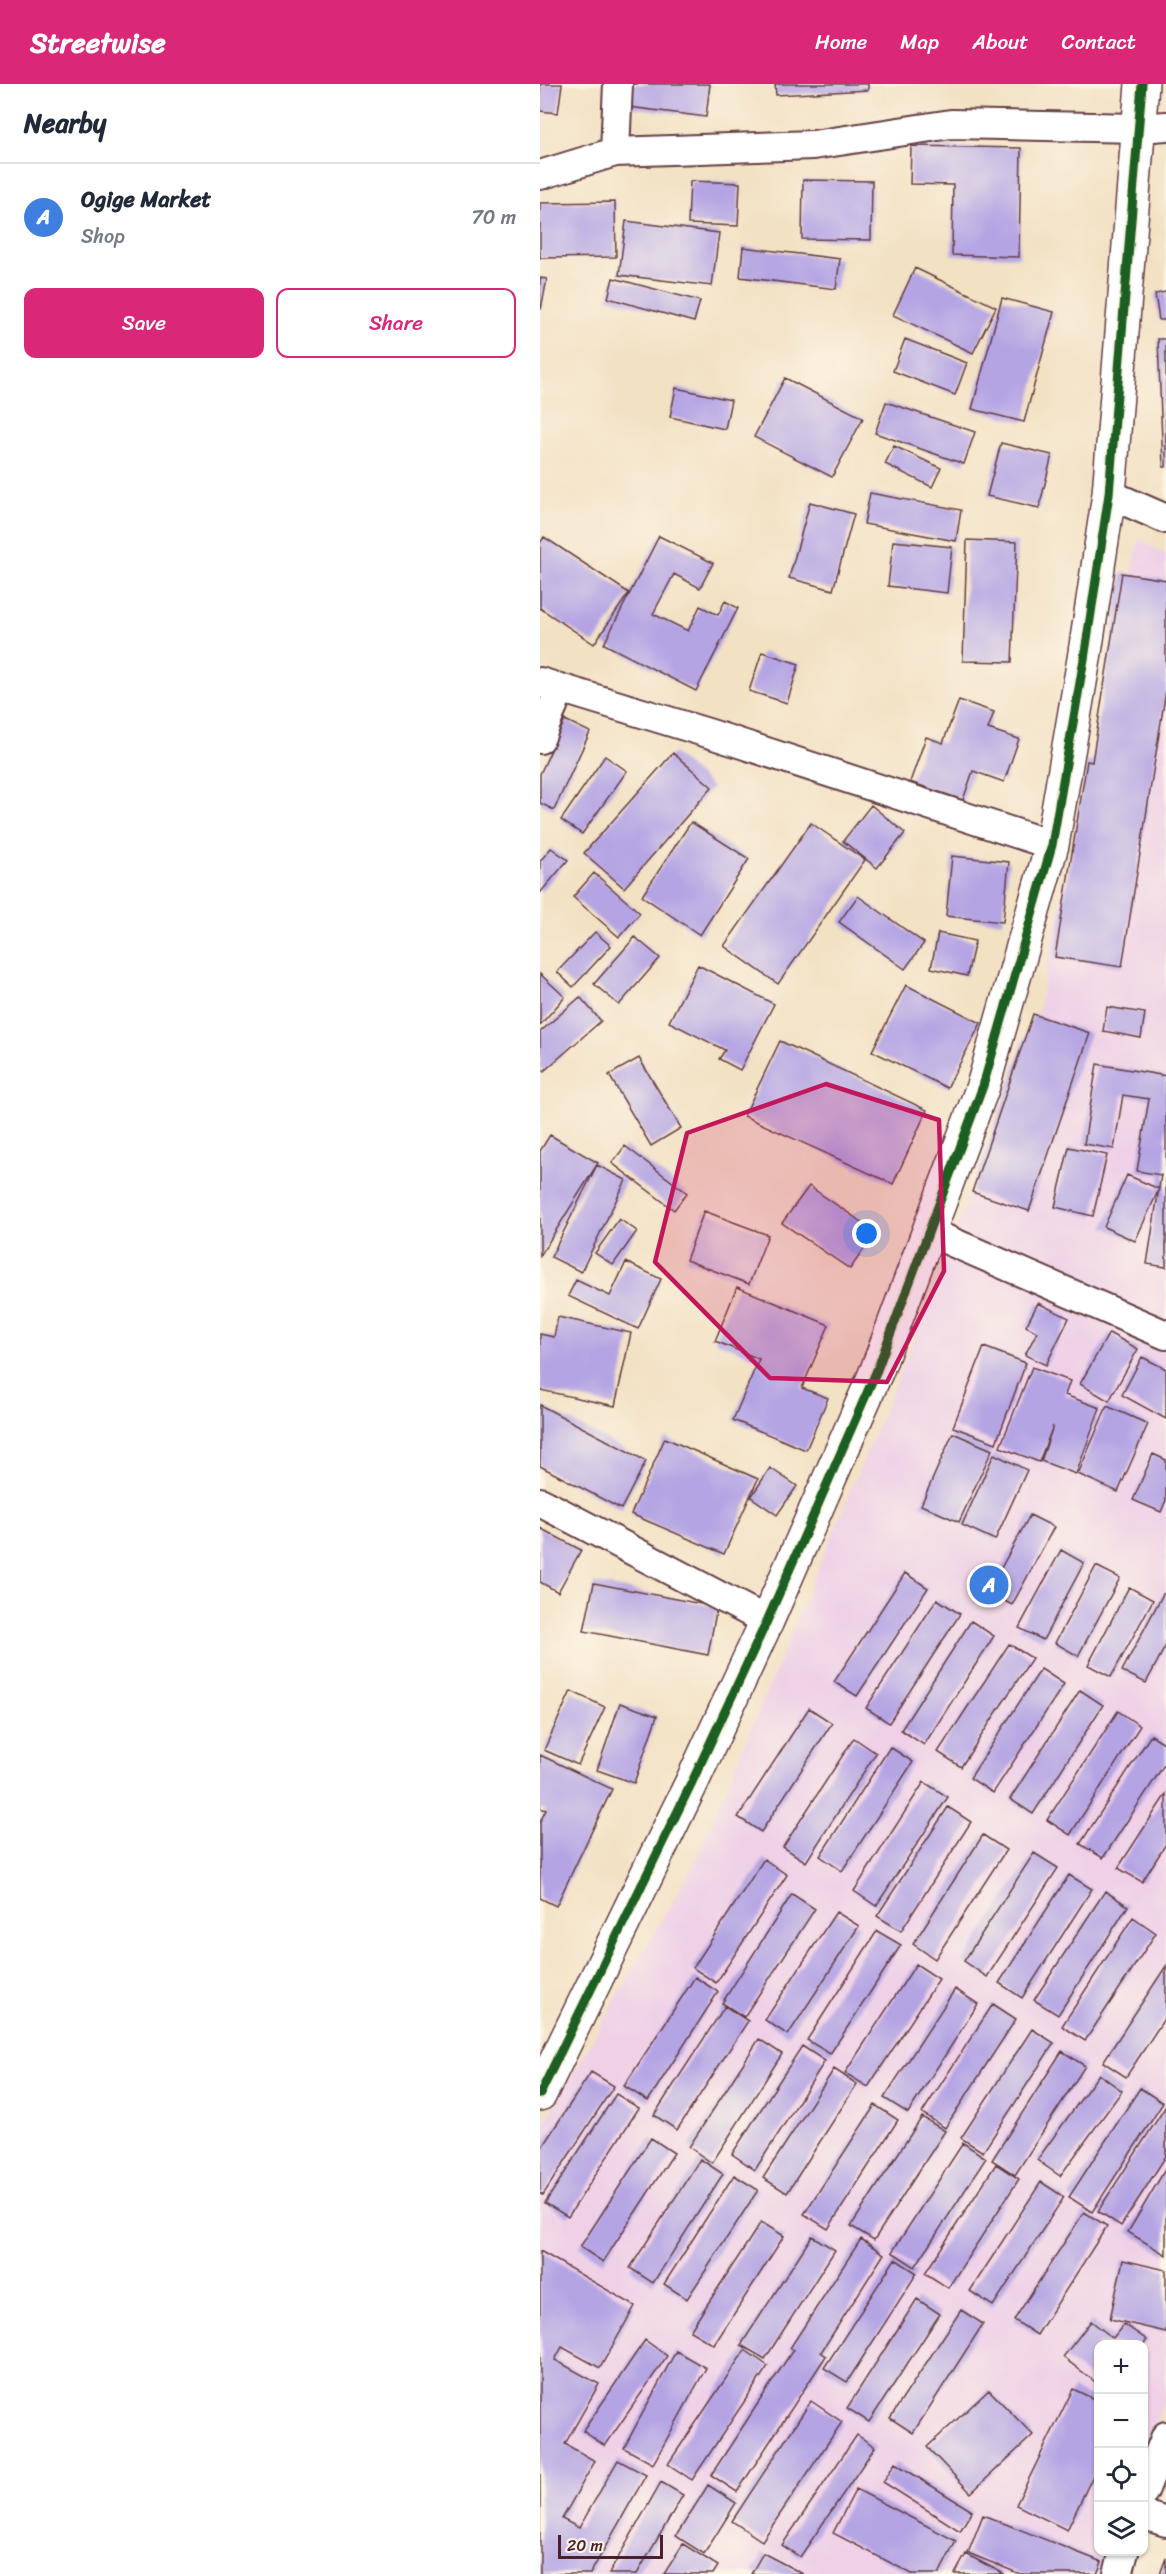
<!DOCTYPE html>
<meta charset="utf-8">
<style>
:root{--surface:#fff;--page:#f6f6f7;--text:#1f2937;--muted:#747a83;--line:#e0e1e3;--accent:#db2777}
body{margin:0;font-family:Sriracha,sans-serif;background:var(--page);color:var(--text)}
.controls{position:absolute;right:18px;bottom:18px;display:grid;overflow:hidden;border-radius:12px;box-shadow:0 2px 4px #0004}
.controls button{width:54px;height:54px;display:grid;place-items:center;padding:0;border:0;border-bottom:2px solid var(--line);background:var(--surface);color:var(--text);font:30px sans-serif}
.scale{position:absolute;left:18px;bottom:15px;width:105px;box-sizing:border-box;padding-left:6px;border:3px solid #4a1f2b;border-top:0;font-size:16px;line-height:21px;white-space:nowrap;color:#4a1f2b;-webkit-text-stroke:4px #fcf5e5;paint-order:stroke}
.you{position:absolute;left:327px;top:1150px;width:21px;height:21px;margin:-15px;border:4px solid #fff;border-radius:50%;background:#1a73e8;box-shadow:0 0 0 9px #1a73e833}
.badge{display:grid;place-items:center;width:39px;height:39px;border-radius:50%;background:var(--accent);color:#fff;font-size:20px;font-weight:700}
.pin{position:absolute;translate:-50% -50%;border:3px solid #fff;box-shadow:0 2px 6px #0006}
.list{margin:0;padding:0;list-style:none}
h2{display:flex;justify-content:space-between;align-items:center;height:78px;margin:0;padding:0 24px;font-size:26px}
h2 small{font-size:20px;font-weight:400;color:var(--muted)}
.list li{display:grid;grid-template-columns:39px 1fr auto;gap:18px;align-items:center;box-sizing:border-box;height:108px;padding:0 24px;border-top:2px solid var(--line)}
.list b{display:block;font-size:22px;white-space:nowrap}
.list p{margin:0;font-size:20px;white-space:nowrap;color:var(--muted)}
.list em{font-size:20px;font-style:normal;color:var(--muted)}
.actions{display:flex;gap:12px;padding:18px 24px}
.actions a{flex:1;padding:14px 0;border:2px solid var(--accent);border-radius:12px;text-align:center;font-size:21px;color:var(--accent)}
.actions .main{background:var(--accent);color:#fff}
.icon{flex:none;width:33px;height:33px;fill:none;stroke:currentColor;stroke-width:2;stroke-linecap:round;stroke-linejoin:round}
.map{position:relative;flex:none;width:626px;height:2490px;overflow:hidden}
header{display:flex;align-items:center;gap:36px;box-sizing:border-box;height:84px;padding:0 30px;background:var(--accent);color:#fff}
header strong{font-size:28px}
nav{display:flex;gap:33px;margin-inline-start:auto;font-size:21px}
main{display:flex}
aside{flex:1;background:var(--surface)}
.map>svg:first-child{display:block}
</style>
<header>
<strong>Streetwise</strong>
<nav><a>Home</a><a>Map</a><a>About</a><a>Contact</a></nav>
</header>
<main>
<aside>
<h2>Nearby<small></small></h2>
<ul class="list">
<li><span class="badge" style="background:#3f7fe0">A</span><div><b>Ogige Market</b><p>Shop</p></div><em>70 m</em></li>
</ul>
<div class="actions"><a class="main">Save</a><a>Share</a></div>
</aside>
<div class="map">
<svg width="626" height="2490" viewBox="0 0 626 2490">
<rect width="100%" height="100%" fill="#fcf5e5"/>
<filter id="ink" filterUnits="userSpaceOnUse"><feTurbulence type="fractalNoise" baseFrequency=".0167" numOctaves="2"/><feDisplacementMap in="SourceGraphic" scale="12" xChannelSelector="R" yChannelSelector="G"/><feConvolveMatrix kernelMatrix="1 2 1 2 8 2 1 2 1" color-interpolation-filters="sRGB"/></filter>
<filter id="wash" filterUnits="userSpaceOnUse"><feTurbulence type="fractalNoise" baseFrequency=".008" numOctaves="4" result="noise"/><feDisplacementMap in="SourceGraphic" scale="24" xChannelSelector="R" yChannelSelector="G"/><feGaussianBlur stdDeviation="1.35" result="paint"/><feColorMatrix in="noise" values="0 0 0 0 0 0 0 0 0 0 0 0 0 0 0 0 0 1.4 0 .05"/><feComposite in="paint" operator="in"/></filter>
<g filter="url(#wash)">
<rect width="100%" height="100%" fill="#f3e1c4"/>
<path fill="#efd0e7" d="M 599,455 L 626,471 L 626,2311 L 604,2370 L 604,2260 L 558,2260 L 558,2468 L 570,2468 L 563,2490 L 0,2490 L 0,2047 L 156,1777 L 386,1226 L 498,927 Z"/>
<g id="blocks">
<path fill="#b4a4e4" d="M 0,0 L 22,0 L 18,29 L 0,27 Z
M 92,0 L 170,0 L 166,33 L 89,23 Z
M 235,0 L 328,0 L 328,6 L 236,11 Z
M 371,62 L 481,64 L 479,173 L 412,171 L 413,101 L 370,100 Z
M 263,96 L 332,97 L 331,156 L 262,155 Z
M 150,97 L 200,99 L 198,142 L 148,140 Z
M 75,118 L 76,173 L 0,174 L 0,119 Z
M 86,137 L 179,149 L 172,202 L 79,191 Z
M 203,163 L 300,175 L 296,205 L 200,193 Z
M 375,184 L 456,223 L 433,269 L 353,231 Z
M 0,194 L 7,195 L 1,225 L 0,225 Z
M 73,194 L 160,217 L 154,238 L 68,214 Z
M 626,208 L 626,236 L 619,236 L 615,210 Z
M 462,214 L 514,228 L 484,338 L 432,325 Z
M 365,255 L 427,279 L 415,311 L 353,287 Z
M 618,255 L 626,255 L 626,383 L 623,383 Z
M 245,294 L 323,334 L 292,393 L 214,353 Z
M 136,304 L 191,316 L 185,345 L 130,333 Z
M 346,318 L 435,348 L 424,380 L 335,349 Z
M 461,359 L 512,371 L 499,424 L 447,412 Z
M 354,362 L 401,384 L 392,403 L 345,380 Z
M 330,409 L 421,426 L 416,457 L 324,440 Z
M 270,418 L 314,430 L 293,506 L 249,494 Z
M 119,452 L 173,479 L 160,504 L 134,490 L 113,530 L 148,547 L 160,522 L 178,531 L 185,517 L 198,524 L 156,607 L 64,560 Z
M 4,453 L 89,509 L 54,560 L 0,524 L 0,459 Z
M 427,456 L 477,458 L 472,578 L 423,577 Z
M 353,457 L 412,463 L 407,509 L 348,502 Z
M 582,489 L 626,496 L 626,606 L 582,883 L 515,873 L 547,677 L 552,678 Z
M 222,568 L 259,580 L 247,619 L 209,607 Z
M 419,616 L 454,628 L 448,645 L 479,655 L 464,698 L 433,687 L 423,716 L 370,698 L 386,653 L 403,659 Z
M 25,636 L 50,648 L 14,726 L 0,719 L 0,690 Z
M 133,669 L 172,703 L 84,804 L 44,769 Z
M 65,672 L 87,687 L 42,750 L 21,736 Z
M 331,721 L 365,749 L 337,784 L 303,757 Z
M 151,738 L 209,775 L 160,851 L 102,812 Z
M 271,739 L 325,776 L 238,900 L 184,862 Z
M 11,764 L 28,776 L 0,809 L 0,777 Z
M 412,772 L 469,778 L 463,838 L 406,832 Z
M 54,789 L 100,829 L 79,853 L 33,813 Z
M 318,812 L 384,859 L 365,885 L 299,838 Z
M 55,848 L 71,862 L 33,903 L 17,888 Z
M 398,849 L 435,857 L 427,892 L 391,884 Z
M 95,853 L 120,874 L 79,921 L 54,900 Z
M 158,881 L 234,920 L 200,986 L 179,975 L 185,966 L 129,938 Z
M 0,890 L 25,913 L 0,941 Z
M 366,901 L 441,939 L 407,1004 L 332,967 Z
M 40,913 L 61,937 L 4,987 L 0,983 L 0,948 Z
M 567,923 L 605,929 L 601,954 L 563,947 Z
M 493,930 L 550,949 L 489,1127 L 432,1108 Z
M 240,957 L 387,1026 L 353,1100 L 204,1032 Z
M 99,974 L 141,1044 L 111,1062 L 69,991 Z
M 557,980 L 626,992 L 626,1183 L 607,1180 L 621,1091 L 597,1087 L 609,1015 L 583,1011 L 574,1065 L 544,1060 Z
M 10,1051 L 58,1079 L 0,1172 L 0,1067 Z
M 85,1062 L 147,1109 L 134,1126 L 72,1079 Z
M 529,1063 L 567,1071 L 553,1132 L 515,1123 Z
M 57,1081 L 86,1096 L 41,1188 L 11,1173 Z
M 587,1091 L 619,1105 L 595,1157 L 564,1143 Z
M 269,1102 L 336,1148 L 310,1185 L 242,1139 Z
M 164,1127 L 228,1151 L 209,1200 L 146,1176 Z
M 79,1135 L 97,1147 L 73,1181 L 55,1169 Z
M 86,1178 L 121,1195 L 98,1245 L 28,1212 L 36,1196 L 70,1212 Z
M 197,1203 L 289,1241 L 262,1304 L 288,1314 L 266,1366 L 193,1336 L 219,1275 L 175,1257 Z
M 498,1219 L 529,1234 L 506,1281 L 485,1271 L 497,1248 L 486,1242 Z
M 18,1233 L 91,1249 L 75,1322 L 0,1306 L 0,1250 L 14,1253 Z
M 569,1249 L 598,1265 L 569,1317 L 540,1300 Z
M 444,1263 L 486,1279 L 456,1359 L 413,1343 Z
M 602,1273 L 626,1285 L 626,1335 L 582,1311 Z
M 492,1283 L 530,1297 L 525,1311 L 560,1324 L 536,1390 L 501,1377 L 513,1342 L 499,1378 L 460,1363 Z
M 0,1321 L 106,1377 L 81,1425 L 0,1382 Z
M 567,1322 L 608,1340 L 578,1408 L 538,1390 Z
M 413,1349 L 452,1366 L 419,1438 L 381,1421 Z
M 125,1354 L 218,1395 L 184,1470 L 91,1430 Z
M 454,1370 L 487,1386 L 455,1456 L 422,1441 Z
M 613,1370 L 626,1376 L 626,1416 L 621,1428 L 593,1416 Z
M 230,1384 L 257,1402 L 237,1431 L 211,1413 Z
M 490,1431 L 514,1443 L 472,1521 L 448,1508 Z
M 0,1444 L 41,1466 L 18,1508 L 0,1498 Z
M 521,1466 L 544,1479 L 503,1556 L 479,1544 Z
M 556,1482 L 580,1494 L 538,1572 L 515,1559 Z
M 365,1489 L 388,1504 L 317,1612 L 294,1598 Z
M 54,1499 L 177,1523 L 168,1571 L 44,1547 Z
M 589,1503 L 613,1516 L 571,1593 L 548,1581 Z
M 623,1510 L 626,1511 L 626,1561 L 606,1599 L 582,1587 Z
M 397,1515 L 420,1530 L 349,1639 L 326,1624 Z
M 431,1537 L 454,1552 L 384,1661 L 361,1646 Z
M 469,1560 L 492,1574 L 421,1683 L 398,1668 Z
M 501,1585 L 524,1600 L 453,1709 L 430,1694 Z
M 540,1606 L 563,1621 L 493,1730 L 470,1715 Z
M 31,1607 L 65,1623 L 38,1681 L 4,1666 Z
M 80,1619 L 117,1632 L 94,1699 L 57,1686 Z
M 269,1624 L 292,1639 L 221,1748 L 198,1733 Z
M 578,1627 L 600,1642 L 530,1751 L 507,1736 Z
M 611,1651 L 626,1660 L 626,1678 L 563,1774 L 540,1760 Z
M 314,1654 L 336,1669 L 266,1778 L 243,1763 Z
M 350,1663 L 373,1678 L 302,1787 L 280,1772 Z
M 0,1671 L 72,1705 L 16,1822 L 0,1814 L 0,1738 L 6,1726 L 0,1724 Z
M 384,1698 L 408,1713 L 336,1822 L 314,1807 Z
M 626,1710 L 626,1760 L 602,1798 L 578,1784 Z
M 408,1723 L 431,1738 L 361,1847 L 337,1832 Z
M 443,1751 L 466,1766 L 395,1875 L 373,1860 Z
M 494,1769 L 518,1784 L 447,1893 L 424,1877 Z
M 224,1775 L 247,1791 L 176,1899 L 153,1884 Z
M 529,1791 L 552,1805 L 482,1914 L 459,1899 Z
M 565,1807 L 588,1822 L 518,1931 L 494,1916 Z
M 252,1810 L 275,1825 L 204,1933 L 182,1919 Z
M 296,1828 L 319,1842 L 248,1951 L 225,1936 Z
M 593,1833 L 616,1849 L 545,1957 L 522,1942 Z
M 337,1847 L 361,1861 L 290,1970 L 267,1956 Z
M 376,1880 L 399,1895 L 328,2003 L 305,1989 Z
M 626,1882 L 626,1932 L 586,1993 L 563,1978 Z
M 155,1893 L 178,1908 L 108,2017 L 84,2002 Z
M 415,1905 L 438,1920 L 368,2029 L 344,2014 Z
M 453,1920 L 476,1935 L 405,2044 L 382,2029 Z
M 185,1922 L 208,1937 L 137,2046 L 114,2031 Z
M 492,1945 L 514,1959 L 443,2068 L 421,2054 Z
M 219,1955 L 242,1970 L 172,2079 L 149,2063 Z
M 262,1962 L 285,1977 L 215,2086 L 192,2070 Z
M 522,1967 L 545,1982 L 475,2091 L 452,2076 Z
M 294,1985 L 317,2000 L 247,2109 L 223,2094 Z
M 51,1988 L 74,2002 L 3,2111 L 0,2109 L 0,2066 Z
M 559,1990 L 582,2007 L 520,2092 L 497,2076 Z
M 600,2004 L 623,2019 L 552,2128 L 529,2113 Z
M 76,2010 L 99,2024 L 28,2133 L 5,2119 Z
M 335,2021 L 358,2036 L 288,2145 L 264,2130 Z
M 626,2022 L 626,2072 L 581,2142 L 558,2127 Z
M 382,2033 L 405,2047 L 334,2156 L 311,2142 Z
M 111,2054 L 134,2069 L 63,2178 L 40,2163 Z
M 423,2059 L 446,2074 L 375,2183 L 352,2168 Z
M 160,2075 L 183,2090 L 113,2199 L 90,2184 Z
M 456,2080 L 479,2095 L 408,2204 L 385,2189 Z
M 626,2084 L 626,2171 L 588,2148 Z
M 194,2091 L 218,2106 L 147,2215 L 124,2200 Z
M 501,2098 L 524,2113 L 453,2222 L 430,2207 Z
M 544,2128 L 567,2142 L 497,2251 L 474,2236 Z
M 221,2138 L 244,2152 L 174,2261 L 150,2247 Z
M 272,2152 L 295,2166 L 225,2275 L 201,2261 Z
M 321,2155 L 344,2170 L 281,2268 L 286,2272 L 197,2408 L 171,2391 L 253,2266 L 250,2264 Z
M 0,2167 L 95,2222 L 60,2284 L 22,2263 L 15,2276 L 59,2300 L 25,2360 L 55,2377 L 22,2435 L 39,2444 L 78,2376 L 106,2391 L 50,2490 L 0,2490 Z
M 355,2175 L 377,2189 L 307,2298 L 284,2284 Z
M 583,2176 L 626,2186 L 626,2248 L 570,2235 Z
M 377,2215 L 400,2230 L 329,2338 L 307,2324 Z
M 421,2226 L 443,2240 L 373,2349 L 350,2334 Z
M 551,2237 L 573,2254 L 584,2240 L 607,2256 L 604,2260 L 558,2260 L 558,2300 L 523,2273 Z
M 105,2256 L 127,2272 L 65,2362 L 43,2347 Z
M 205,2266 L 228,2282 L 152,2396 L 128,2380 Z
M 136,2267 L 166,2284 L 113,2380 L 84,2364 Z
M 533,2305 L 558,2317 L 558,2381 L 527,2446 L 476,2421 Z
M 449,2306 L 493,2351 L 431,2409 L 387,2363 Z
M 271,2317 L 302,2338 L 222,2457 L 192,2437 Z
M 317,2351 L 335,2363 L 260,2473 L 242,2461 Z
M 355,2379 L 432,2427 L 420,2447 L 343,2398 Z
M 121,2398 L 143,2411 L 97,2490 L 69,2490 Z
M 168,2401 L 196,2419 L 164,2470 L 136,2452 Z
M 316,2405 L 416,2457 L 399,2490 L 372,2490 L 293,2449 Z
M 443,2431 L 562,2478 L 557,2490 L 480,2490 L 428,2469 Z
M 143,2460 L 178,2482 L 173,2490 L 124,2490 Z
M 223,2469 L 263,2490 L 211,2490 Z
M 426,2470 L 464,2490 L 415,2490 Z
M 626,2474 L 626,2490 L 620,2490 Z"/>
</g>
</g>
<g filter="url(#ink)">
<use href="#blocks" fill-opacity="0" stroke="#633c42" stroke-width="1.5"/>
<g fill="none" stroke-linecap="round" stroke-linejoin="round">
<g stroke="#633c42" stroke-width="32">
<path id="street" d="M 75,68 L 78,0
M 0,91 L 75,68 L 273,61 L 411,40 L 599,44 L 626,42
M 569,410 L 626,435
M 0,598 L 171,650 L 512,761
M 0,655 L 20,604
M 389,1148 L 626,1251
M 0,1418 L 227,1537
M 604,2407 L 626,2352
M 604,2431 L 626,2438
M 578,2490 L 584,2468"/>
</g>
<g stroke="#633c42" stroke-width="36">
<path id="secondary" d="M 0,2010 L 152,1698 L 227,1537 L 337,1286 L 443,1002 L 512,761 L 544,575 L 569,410 L 602,0"/>
</g>
<use href="#street" stroke="#fff" stroke-width="28"/>
<use href="#secondary" stroke="#fff" stroke-width="33"/>
<g stroke="#fcf5e5" stroke-width="13">
<path id="cycleway" d="M 0,2010 L 152,1698 L 227,1537 L 337,1286 L 443,1002 L 512,761 L 544,575 L 569,410 L 602,0"/>
</g>
<use href="#cycleway" stroke="#1b5e20" stroke-width="9"/>
</g>
</g>
<path fill="#c2185b" fill-opacity="0.2" stroke="#c2185b" stroke-width="4.5" stroke-linejoin="round" d="M 286,1000 L 399,1036 L 404,1187 L 347,1298 L 230,1294 L 115,1178 L 147,1049 Z"/>
</svg>
<div class="controls">
<button>+</button>
<button>−</button>
<button><svg class="icon" aria-label="locate" viewBox="0 0 24 24"><circle cx="12" cy="12" r="6"/><path d="M12 2v4M12 18v4M2 12h4M18 12h4"/></svg></button>
<button><svg class="icon" aria-label="layers" viewBox="0 0 24 24"><path d="M12 4l9 5-9 5-9-5zM3 14l9 5 9-5"/></svg></button>
</div>
<div class="scale">20 m</div>
<div class="you"></div>
<div class="pin badge" style="left:449px;top:1501px;background:#3f7fe0">A</div>
</div>
</main>
